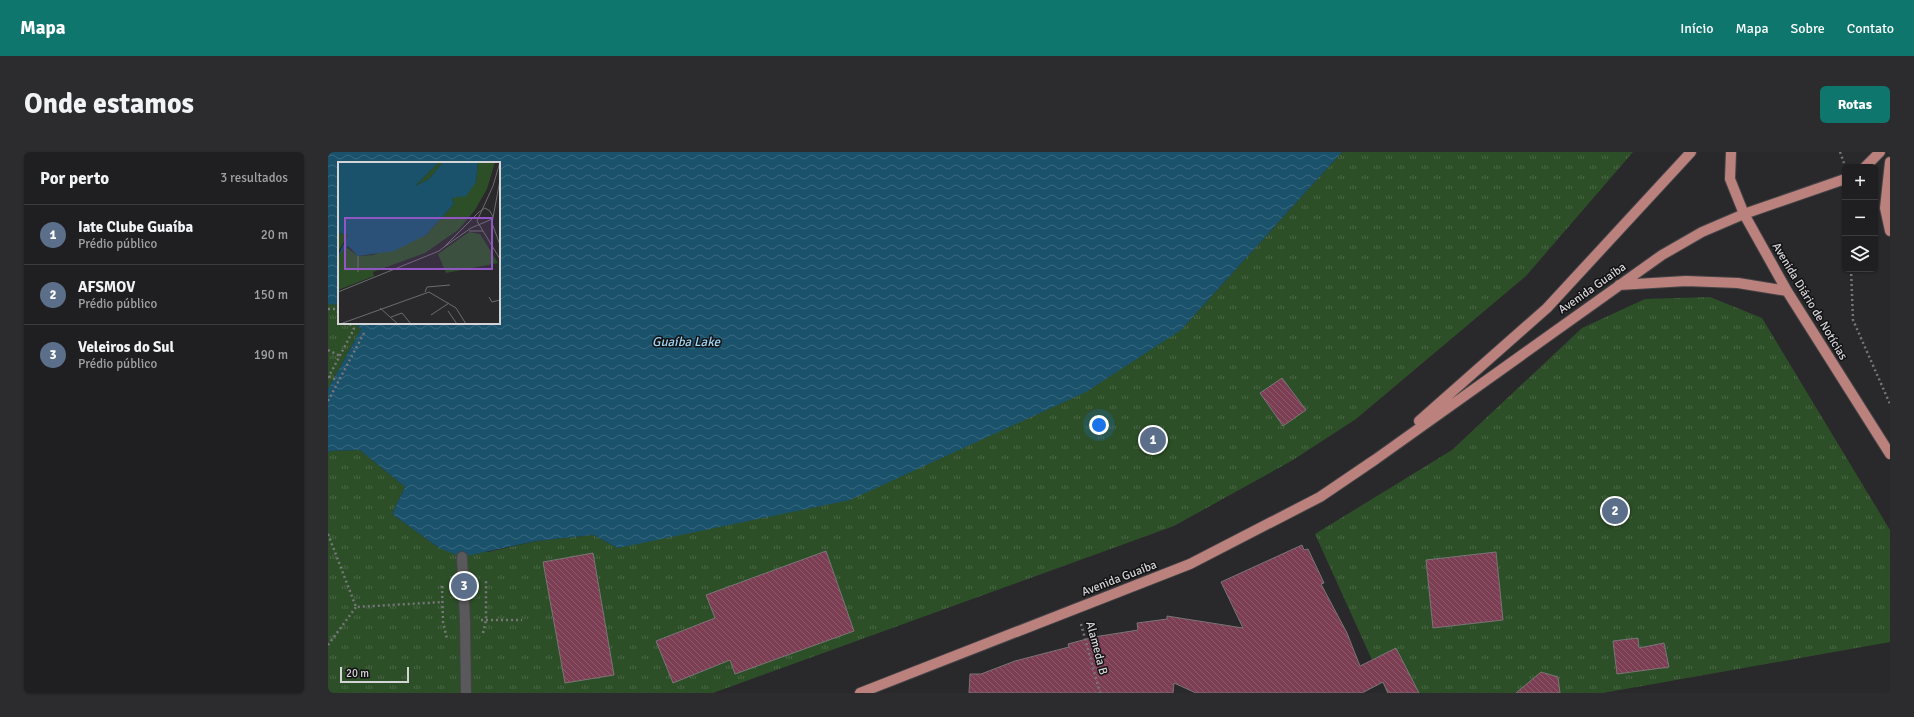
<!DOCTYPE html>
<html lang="pt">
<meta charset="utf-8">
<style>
:root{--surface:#1f1e20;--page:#2c2b2d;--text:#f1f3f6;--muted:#a1a2a5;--line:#3c3c3e;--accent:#0f766e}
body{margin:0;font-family:Signika,sans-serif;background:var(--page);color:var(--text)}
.controls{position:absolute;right:12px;top:12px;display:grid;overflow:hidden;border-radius:6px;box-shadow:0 1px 3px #0004}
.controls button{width:36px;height:36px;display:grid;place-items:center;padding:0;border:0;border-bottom:1px solid var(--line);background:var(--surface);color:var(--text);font:20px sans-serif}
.scale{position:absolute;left:12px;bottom:10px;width:69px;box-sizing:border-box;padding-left:4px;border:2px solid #d4d3d5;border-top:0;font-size:11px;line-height:14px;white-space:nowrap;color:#d4d3d5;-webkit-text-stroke:3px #121113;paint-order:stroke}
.you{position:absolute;left:771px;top:273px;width:14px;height:14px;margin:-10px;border:3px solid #fff;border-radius:50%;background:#1a73e8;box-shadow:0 0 0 6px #1a73e833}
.badge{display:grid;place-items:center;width:26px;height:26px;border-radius:50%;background:var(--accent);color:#fff;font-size:13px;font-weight:700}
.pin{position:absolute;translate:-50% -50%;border:2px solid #fff;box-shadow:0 1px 4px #0006}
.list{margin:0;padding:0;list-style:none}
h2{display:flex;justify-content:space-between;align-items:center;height:52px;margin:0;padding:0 16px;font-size:17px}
h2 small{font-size:13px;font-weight:400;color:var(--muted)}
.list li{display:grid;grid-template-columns:26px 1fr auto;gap:12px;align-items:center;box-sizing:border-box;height:60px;padding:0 16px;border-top:1px solid var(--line)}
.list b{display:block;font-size:15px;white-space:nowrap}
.list p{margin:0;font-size:13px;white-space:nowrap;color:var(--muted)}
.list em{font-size:13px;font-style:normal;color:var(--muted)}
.icon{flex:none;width:22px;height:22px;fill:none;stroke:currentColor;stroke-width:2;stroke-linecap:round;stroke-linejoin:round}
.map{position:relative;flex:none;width:1562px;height:541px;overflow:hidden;border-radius:6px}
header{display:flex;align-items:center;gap:24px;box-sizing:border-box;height:56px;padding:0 20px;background:var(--accent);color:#fff}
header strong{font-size:19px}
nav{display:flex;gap:22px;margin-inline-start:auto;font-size:14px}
.intro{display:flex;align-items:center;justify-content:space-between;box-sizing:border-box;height:96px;padding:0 24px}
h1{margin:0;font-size:28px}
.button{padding:10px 18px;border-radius:6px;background:var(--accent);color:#fff;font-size:14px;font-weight:700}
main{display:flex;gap:24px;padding:0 24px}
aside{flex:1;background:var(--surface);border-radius:6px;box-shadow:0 1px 3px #0004}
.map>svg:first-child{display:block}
</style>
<header>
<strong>Mapa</strong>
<nav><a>Início</a><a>Mapa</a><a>Sobre</a><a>Contato</a></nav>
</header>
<div class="intro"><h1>Onde estamos</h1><a class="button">Rotas</a></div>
<main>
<aside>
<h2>Por perto<small>3 resultados</small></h2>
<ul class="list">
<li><span class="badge" style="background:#5c6f8a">1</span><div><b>Iate Clube Guaíba</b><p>Prédio público</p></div><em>20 m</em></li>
<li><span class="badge" style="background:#5c6f8a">2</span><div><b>AFSMOV</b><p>Prédio público</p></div><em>150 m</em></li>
<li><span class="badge" style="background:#5c6f8a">3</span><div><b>Veleiros do Sul</b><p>Prédio público</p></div><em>190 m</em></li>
</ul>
</aside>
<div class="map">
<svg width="1562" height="541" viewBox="0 0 1562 541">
<defs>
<pattern id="park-tufts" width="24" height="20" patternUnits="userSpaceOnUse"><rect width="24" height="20" fill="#2d4f28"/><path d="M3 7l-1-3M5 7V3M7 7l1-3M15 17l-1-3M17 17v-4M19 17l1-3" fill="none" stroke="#4b6746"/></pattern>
<pattern id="water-waves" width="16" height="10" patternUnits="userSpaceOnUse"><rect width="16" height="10" fill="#1a516b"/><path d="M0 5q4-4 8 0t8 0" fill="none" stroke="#3a697f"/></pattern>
<pattern id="building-back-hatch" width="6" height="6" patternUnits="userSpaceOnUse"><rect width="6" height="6" fill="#7b3e53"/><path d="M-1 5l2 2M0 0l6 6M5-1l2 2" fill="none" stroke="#8d596b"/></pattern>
</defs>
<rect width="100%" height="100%" fill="#29282b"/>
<path fill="url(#park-tufts)" d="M 1014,0 L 1305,0 L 1198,124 L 1028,267 L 965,308 L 846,374 L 385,541 L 0,541 L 0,301 L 2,299 L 32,298 L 77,335 L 64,362 L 111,396 L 160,400 L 208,389 L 265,383 L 290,396 L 853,178 Z
M 1382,145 L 1434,166 L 1562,378 L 1562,490 L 1275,541 L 1059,541 L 987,382 L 1124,298 L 1254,176 L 1317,147 Z
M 0,152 L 11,153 L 11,171 L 27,171 L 33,177 L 0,237 Z"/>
<path fill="url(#water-waves)" d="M 0,0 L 1014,0 L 853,178 L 758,240 L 522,348 L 290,396 L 265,383 L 208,389 L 134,405 L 111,396 L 64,362 L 77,335 L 32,298 L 2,299 L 0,301 L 0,237 L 33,177 L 27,171 L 171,171 L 171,11 L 11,11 L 11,153 L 0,152 Z"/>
<path fill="url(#building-back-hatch)" stroke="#797576" d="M 954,226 L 978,258 L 955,274 L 932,241 Z
M 974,393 L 976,398 L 980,397 L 996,431 L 993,432 L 1019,481 L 1032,514 L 1068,496 L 1091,541 L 1060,541 L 1055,530 L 1034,541 L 868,541 L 846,531 L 845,541 L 641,541 L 642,522 L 653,522 L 687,509 L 741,495 L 740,492 L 766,485 L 810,478 L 809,471 L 839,467 L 839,464 L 915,476 L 893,430 Z
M 498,399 L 526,479 L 407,522 L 402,508 L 345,531 L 328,489 L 387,466 L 378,443 Z
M 1168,400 L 1175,468 L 1105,476 L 1098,408 Z
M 265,401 L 286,523 L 237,531 L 215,410 Z
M 1310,486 L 1311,496 L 1336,491 L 1341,515 L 1289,522 L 1285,489 Z
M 1213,520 L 1230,525 L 1232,541 L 1188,541 Z"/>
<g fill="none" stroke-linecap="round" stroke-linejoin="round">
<g stroke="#444346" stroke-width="12">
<path id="minor" d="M 134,405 L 137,469 L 138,541"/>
</g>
<g stroke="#444346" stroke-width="12">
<path id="major" d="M 1403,0 L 1402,27 L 1416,62 L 1459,139 L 1562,302
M 1562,10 L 1557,56 L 1562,79
M 1537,15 L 1552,0
M 1291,133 L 1358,129 L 1410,131 L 1459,139
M 1091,269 L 1219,156 L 1363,0
M 532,541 L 862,412 L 992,345 L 1048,307 L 1334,103 L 1374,80 L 1416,62 L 1517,27"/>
</g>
<path stroke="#777678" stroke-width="2.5" stroke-dasharray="2 3" stroke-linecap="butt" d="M 1512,0 L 1516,11
M 1523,117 L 1525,168 L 1562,252
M 0,157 L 7,157 L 11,161
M 0,198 L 12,204
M 1,224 L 10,229
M 0,226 L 26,177 L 21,171
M 0,249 L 36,181
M 0,382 L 28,455 L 115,450
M 114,434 L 115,470 L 119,487
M 153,468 L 194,468
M 753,472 L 772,541
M 155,481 L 158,468 L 158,428
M 0,493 L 28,455"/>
<use href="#minor" stroke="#59585b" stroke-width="10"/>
<use href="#major" stroke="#ba817d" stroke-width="10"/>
</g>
<g text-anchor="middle" stroke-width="3" stroke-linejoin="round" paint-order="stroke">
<g font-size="12" fill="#d4d3d5" stroke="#121113">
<text transform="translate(1264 136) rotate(-35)" y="4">Avenida Guaíba</text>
<text transform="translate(1482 149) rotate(59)" y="4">Avenida Diário de Notícias</text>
<text transform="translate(791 426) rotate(-21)" y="4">Avenida Guaíba</text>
<text transform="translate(769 496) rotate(75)" y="4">Alameda B</text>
</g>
<g font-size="13" font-style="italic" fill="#9dd5f3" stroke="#121113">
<text x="358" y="194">Guaíba Lake</text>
</g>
</g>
<g transform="translate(10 10)">
<rect width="162" height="162" fill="#29282b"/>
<path d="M 101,0 L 105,0 L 91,17 L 77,24 ZM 140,0 L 157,0 L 149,27 L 137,48 L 120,68 L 87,91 L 35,110 L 36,114 L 0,128 L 0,94 L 7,84 L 20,94 L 35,93 L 88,73 L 116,42 L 114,36 L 138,20 ZM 131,70 L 142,72 L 160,101 L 108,111 L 100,92 ZM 0,71 L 10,73 L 0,90 Z" fill="#2d4f28"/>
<path d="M 0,0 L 101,0 L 77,24 L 91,17 L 105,0 L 140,0 L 138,20 L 128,34 L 114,36 L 116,42 L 88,73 L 56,89 L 20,94 L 10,84 L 0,94 L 10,73 L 0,71 Z" fill="#1a516b"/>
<path fill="none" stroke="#6d6c6f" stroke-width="1" d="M 162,0 L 155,24 L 139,59 L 162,97M 162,18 L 154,61 L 162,83M 131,69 L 145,69M 20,94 L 20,110M 0,130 L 101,89 L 106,85 L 133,66 L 152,58 L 155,55 L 152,49 L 147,46 L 141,50 L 106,85M 87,130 L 89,125 L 112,123M 151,135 L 154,140 L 162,138M 42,146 L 60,162M 110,149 L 119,162M 93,153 L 111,141M 53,155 L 64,151 L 73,162M 2,162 L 91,130 L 118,146 L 128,162"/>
<path fill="#9156c4" fill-opacity="0.15" stroke="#9156c4" stroke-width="2" d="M 7,56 L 154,56 L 154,107 L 7,107 Z"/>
<rect width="162" height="162" fill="none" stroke="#d4d3d5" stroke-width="2"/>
</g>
</svg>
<div class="controls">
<button>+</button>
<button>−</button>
<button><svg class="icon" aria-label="layers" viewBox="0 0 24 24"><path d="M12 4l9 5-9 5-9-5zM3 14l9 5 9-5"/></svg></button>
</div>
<div class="scale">20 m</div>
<div class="you"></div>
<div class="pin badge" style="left:825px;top:288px;background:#5c6f8a">1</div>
<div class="pin badge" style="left:1287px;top:359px;background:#5c6f8a">2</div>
<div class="pin badge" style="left:136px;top:434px;background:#5c6f8a">3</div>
</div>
</main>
